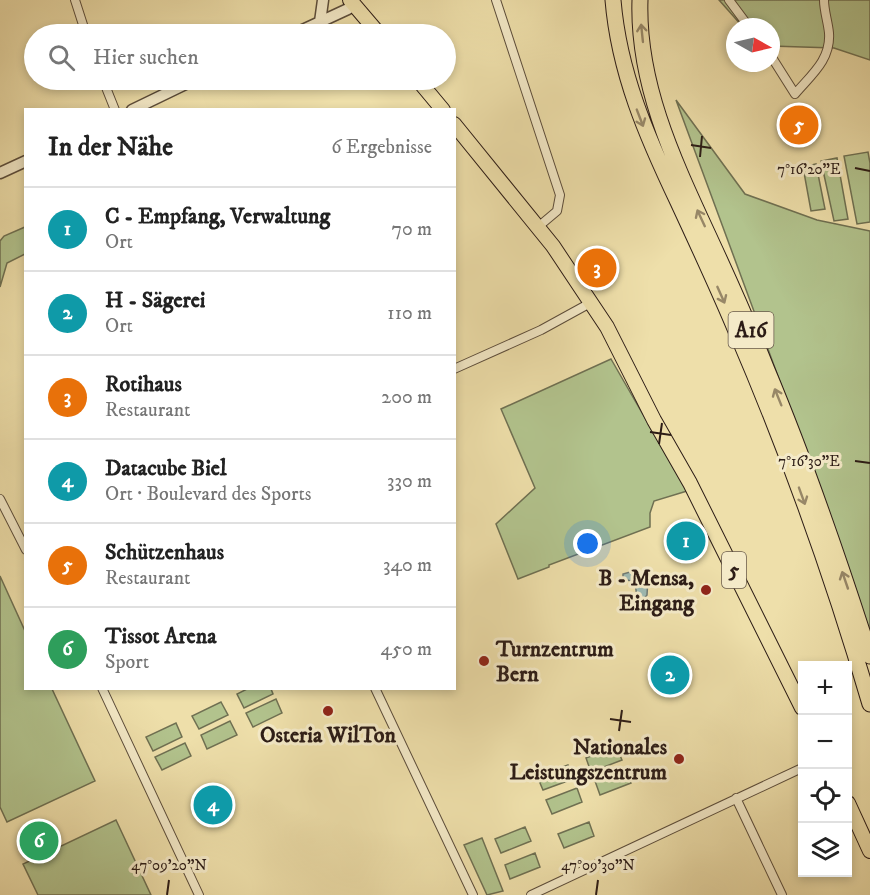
<!DOCTYPE html>
<html lang="de">
<meta charset="utf-8">
<style>
:root{--surface:#fff;--page:#f2f2f2;--text:#222;--muted:#767676;--line:#e0e0e0;--accent:#1a73e8}
body{margin:0;font-family:"IM FELL DW Pica",serif;background:var(--page);color:var(--text)}
.controls{position:absolute;right:18px;bottom:18px;display:grid;overflow:hidden;border-radius:0px;box-shadow:0 3px 9px #0003}
.controls button{width:54px;height:54px;display:grid;place-items:center;padding:0;border:0;border-bottom:2px solid var(--line);background:var(--surface);color:var(--text);font:30px sans-serif}
.compass{position:absolute;left:726px;top:18px;width:54px;height:54px;border-radius:50%;background:var(--surface);box-shadow:0 3px 9px #0003;rotate:98deg}
.you{position:absolute;left:588px;top:544px;width:21px;height:21px;margin:-15px;border:4px solid #fff;border-radius:50%;background:#1a73e8;box-shadow:0 0 0 9px #1a73e833}
.badge{display:grid;place-items:center;width:39px;height:39px;border-radius:50%;background:var(--accent);color:#fff;font-size:20px;font-weight:700}
.pin{position:absolute;translate:-50% -50%;border:3px solid #fff;box-shadow:0 2px 6px #0006}
.list{margin:0;padding:0;list-style:none}
h2{display:flex;justify-content:space-between;align-items:center;height:78px;margin:0;padding:0 24px;font-size:26px}
h2 small{font-size:20px;font-weight:400;color:var(--muted)}
.list li{display:grid;grid-template-columns:39px 1fr auto;gap:18px;align-items:center;box-sizing:border-box;height:84px;padding:0 24px;border-top:2px solid var(--line)}
.list b{display:block;font-size:22px;white-space:nowrap}
.list p{margin:0;font-size:20px;white-space:nowrap;color:var(--muted)}
.list em{font-size:20px;font-style:normal;color:var(--muted)}
.icon{flex:none;width:33px;height:33px;fill:none;stroke:currentColor;stroke-width:2;stroke-linecap:round;stroke-linejoin:round}
.map{position:relative;flex:none;width:870px;height:895px;overflow:hidden}
.search{position:absolute;background:var(--surface);box-shadow:0 3px 9px #0003;left:24px;top:24px;width:432px;height:66px;display:flex;align-items:center;gap:15px;box-sizing:border-box;padding:0 21px;border-radius:33px;color:var(--muted);font-size:22px}
.panel{position:absolute;background:var(--surface);box-shadow:0 3px 9px #0003;left:24px;top:108px;width:432px;height:582px;border-radius:0px}
.map>svg:first-child{display:block}
</style>
<div class="map">
<svg width="870" height="895" viewBox="0 0 870 895">
<rect width="100%" height="100%" fill="#eedfaa"/>
<filter id="stains"><feTurbulence type="fractalNoise" baseFrequency=".00333" numOctaves="4"/><feColorMatrix values="0 0 0 0 .2 0 0 0 0 .09 0 0 0 0 .02 0 0 0 .5 -.17"/></filter>
<radialGradient id="worn" r=".72"><stop offset=".6" stop-color="#630" stop-opacity="0"/><stop offset="1" stop-color="#630" stop-opacity=".3"/></radialGradient>
<path fill="#b2c38d" stroke="#6f7052" stroke-width="1.5" d="M 719,0 L 870,0 L 870,60 L 834,48 L 771,46 L 771,27 L 743,27 Z
M 676,100 L 745,194 L 817,220 L 870,231 L 870,635 L 841,547 Z
M 868,152 L 870,163 L 870,222 L 857,224 L 844,156 Z
M 837,158 L 848,219 L 834,221 L 821,161 Z
M 816,164 L 825,209 L 811,211 L 803,167 Z
M 25,227 L 25,254 L 7,263 L 0,287 L 0,241 L 4,236 Z
M 611,359 L 687,491 L 654,501 L 650,513 L 650,527 L 549,565 L 549,567 L 518,579 L 496,524 L 535,488 L 501,409 Z
M 0,576 L 25,631 L 26,688 L 52,689 L 95,781 L 7,822 L 0,807 Z
M 249,688 L 271,689 L 273,694 L 244,708 L 237,694 Z
M 276,699 L 282,713 L 253,727 L 246,713 Z
M 221,702 L 228,715 L 199,729 L 192,716 Z
M 230,721 L 237,735 L 207,749 L 201,735 Z
M 176,723 L 182,737 L 153,751 L 146,737 Z
M 185,743 L 191,756 L 162,770 L 155,757 Z
M 616,746 L 622,760 L 591,772 L 586,758 Z
M 568,765 L 573,779 L 543,790 L 537,776 Z
M 625,769 L 631,783 L 600,795 L 595,781 Z
M 577,788 L 582,802 L 552,814 L 546,800 Z
M 116,820 L 151,895 L 38,895 L 23,864 Z
M 589,822 L 594,836 L 564,848 L 558,834 Z
M 525,827 L 531,841 L 501,853 L 495,839 Z
M 482,838 L 503,891 L 487,895 L 464,845 Z
M 535,853 L 540,867 L 510,879 L 505,865 Z"/>
<path fill="#9ebab3" stroke="#707b74" stroke-width="1.5" d="M 630,572 L 642,573 L 648,578 L 647,595 L 644,599 L 641,600 L 637,597 L 635,583 L 623,578 L 623,574 Z"/>
<g fill="none" stroke-linecap="round" stroke-linejoin="round">
<g stroke="#5c4d3b" stroke-width="10">
<path id="minor" d="M 75,0 L 86,34
M 496,0 L 560,195 L 557,211 L 538,227
M 729,0 L 749,27
M 771,56 L 795,94 C 811,75 831,60 829,33 C 828,22 824,11 824,0
M 103,80 L 115,110
M 454,369 L 541,330 L 592,302
M 0,499 L 26,550
M 102,688 L 199,895
M 375,688 L 473,895
M 736,798 L 782,895
M 531,895 L 802,768"/>
</g>
<g stroke="#5c4d3b" stroke-width="13">
<path id="tertiary" d="M 320,22 L 323,0
M 294,34 L 348,9 L 353,4
M 132,110 L 194,80
M 0,173 L 26,161"/>
</g>
<g stroke="#2c1c16" stroke-width="16">
<path id="primary" d="M 350,0 L 379,34
M 418,80 L 443,110
M 454,124 L 553,246 L 607,327 L 654,420 L 690,483 L 802,708
M 848,803 L 870,851"/>
</g>
<g stroke="#2c1c16" stroke-width="17">
<path id="motorway" d="M 613,0 C 619,73 647,137 678,202 C 698,245 718,288 736,331 C 788,452 833,577 870,704
M 640,0 C 637,86 676,165 711,241 C 731,284 750,327 767,370 C 806,463 839,559 870,656"/>
</g>
<use href="#minor" stroke="#f4eac8" stroke-width="8"/>
<use href="#tertiary" stroke="#f4eac8" stroke-width="10"/>
<use href="#primary" stroke="#eedfaa" stroke-width="14"/>
<use href="#motorway" stroke="#eedfaa" stroke-width="15"/>
</g>
<defs><path id="oneway-shaft" d="M-6 0H5M1.5-3L5.5 0L1.5 3" fill="none" stroke-width="1.6" stroke-linecap="round" stroke-linejoin="round" transform="scale(1.5)"/></defs>
<g stroke="#978767">
<use href="#oneway-shaft" transform="translate(642 33) rotate(-96)"/>
<use href="#oneway-shaft" transform="translate(640 118) rotate(69)"/>
<use href="#oneway-shaft" transform="translate(701 218) rotate(-115)"/>
<use href="#oneway-shaft" transform="translate(721 295) rotate(66)"/>
<use href="#oneway-shaft" transform="translate(778 397) rotate(-112)"/>
<use href="#oneway-shaft" transform="translate(802 496) rotate(70)"/>
<use href="#oneway-shaft" transform="translate(845 580) rotate(-109)"/>
</g>
<path fill="none" stroke="#2c1c16" stroke-width="2" d="M 691,145 L 711,148M 700,157 L 702,136M 855,168 L 870,171M 650,432 L 671,435M 659,444 L 662,423M 855,461 L 870,463M 610,719 L 631,722M 619,731 L 622,710M 167,895 L 169,880M 596,895 L 598,880"/>
<g fill="#8f2418" stroke="#f4eac8" stroke-width="2">
<circle cx="706" cy="590" r="6"/>
<circle cx="484" cy="661" r="6"/>
<circle cx="328" cy="711" r="6"/>
<circle cx="679" cy="759" r="6"/>
</g>
<g text-anchor="middle" stroke-width="6" stroke-linejoin="round" paint-order="stroke">
<g fill="#f4eac8" stroke="#685a4b" stroke-width="1.5">
<rect x="728.5" y="312" width="45" height="36" rx="4.5"/>
<rect x="722" y="552" width="24" height="36" rx="4.5"/>
</g>
<g font-size="21" font-weight="bold" fill="#2c1c16">
<text x="751" y="337">A16</text>
<text x="734" y="577">5</text>
</g>
<g font-size="22" font-weight="bold" fill="#2c1c16" stroke="#f4eac8" text-anchor="end">
<text x="694" y="585">B - Mensa,<tspan x="694" dy="25">Eingang</tspan></text>
<text x="496" y="656" text-anchor="start">Turnzentrum<tspan x="496" dy="25">Bern</tspan></text>
<text x="328" y="742" text-anchor="middle">Osteria WilTon</text>
<text x="667" y="754">Nationales<tspan x="667" dy="25">Leistungszentrum</tspan></text>
</g>
</g>
<g font-size="15" text-anchor="middle" fill="#2c1c16" stroke="#f4eac8" stroke-width="6" stroke-linejoin="round" paint-order="stroke">
<text x="809" y="174">7°16'20"E</text>
<text x="809" y="466">7°16'30"E</text>
<text x="169" y="870">47°09'20"N</text>
<text x="598" y="870">47°09'30"N</text>
</g>
<rect width="100%" height="100%" filter="url(#stains)"/>
<rect width="100%" height="100%" fill="url(#worn)"/>
</svg>
<div class="controls">
<button>+</button>
<button>−</button>
<button><svg class="icon" aria-label="locate" viewBox="0 0 24 24"><circle cx="12" cy="12" r="6"/><path d="M12 2v4M12 18v4M2 12h4M18 12h4"/></svg></button>
<button><svg class="icon" aria-label="layers" viewBox="0 0 24 24"><path d="M12 4l9 5-9 5-9-5zM3 14l9 5 9-5"/></svg></button>
</div>
<svg class="compass" viewBox="-18 -18 36 36"><path d="M0-13l5 13h-10z" fill="#e53935"/><path d="M0 13l5-13h-10z" fill="#767676"/></svg>
<div class="you"></div>
<div class="pin badge" style="left:686px;top:541px;background:#0f9aa8">1</div>
<div class="pin badge" style="left:670px;top:675px;background:#0f9aa8">2</div>
<div class="pin badge" style="left:597px;top:268px;background:#e8710a">3</div>
<div class="pin badge" style="left:213px;top:805px;background:#0f9aa8">4</div>
<div class="pin badge" style="left:799px;top:125px;background:#e8710a">5</div>
<div class="pin badge" style="left:39px;top:841px;background:#2e9e5b">6</div>
<div class="search"><svg class="icon" aria-label="search" viewBox="0 0 24 24"><circle cx="10" cy="10" r="6"/><path d="M15 15l6 6"/></svg>Hier suchen</div>
<section class="panel">
<h2>In der Nähe<small>6 Ergebnisse</small></h2>
<ul class="list">
<li><span class="badge" style="background:#0f9aa8">1</span><div><b>C - Empfang, Verwaltung</b><p>Ort</p></div><em>70 m</em></li>
<li><span class="badge" style="background:#0f9aa8">2</span><div><b>H - Sägerei</b><p>Ort</p></div><em>110 m</em></li>
<li><span class="badge" style="background:#e8710a">3</span><div><b>Rotihaus</b><p>Restaurant</p></div><em>200 m</em></li>
<li><span class="badge" style="background:#0f9aa8">4</span><div><b>Datacube Biel</b><p>Ort · Boulevard des Sports</p></div><em>330 m</em></li>
<li><span class="badge" style="background:#e8710a">5</span><div><b>Schützenhaus</b><p>Restaurant</p></div><em>340 m</em></li>
<li><span class="badge" style="background:#2e9e5b">6</span><div><b>Tissot Arena</b><p>Sport</p></div><em>450 m</em></li>
</ul>
</section>
</div>
